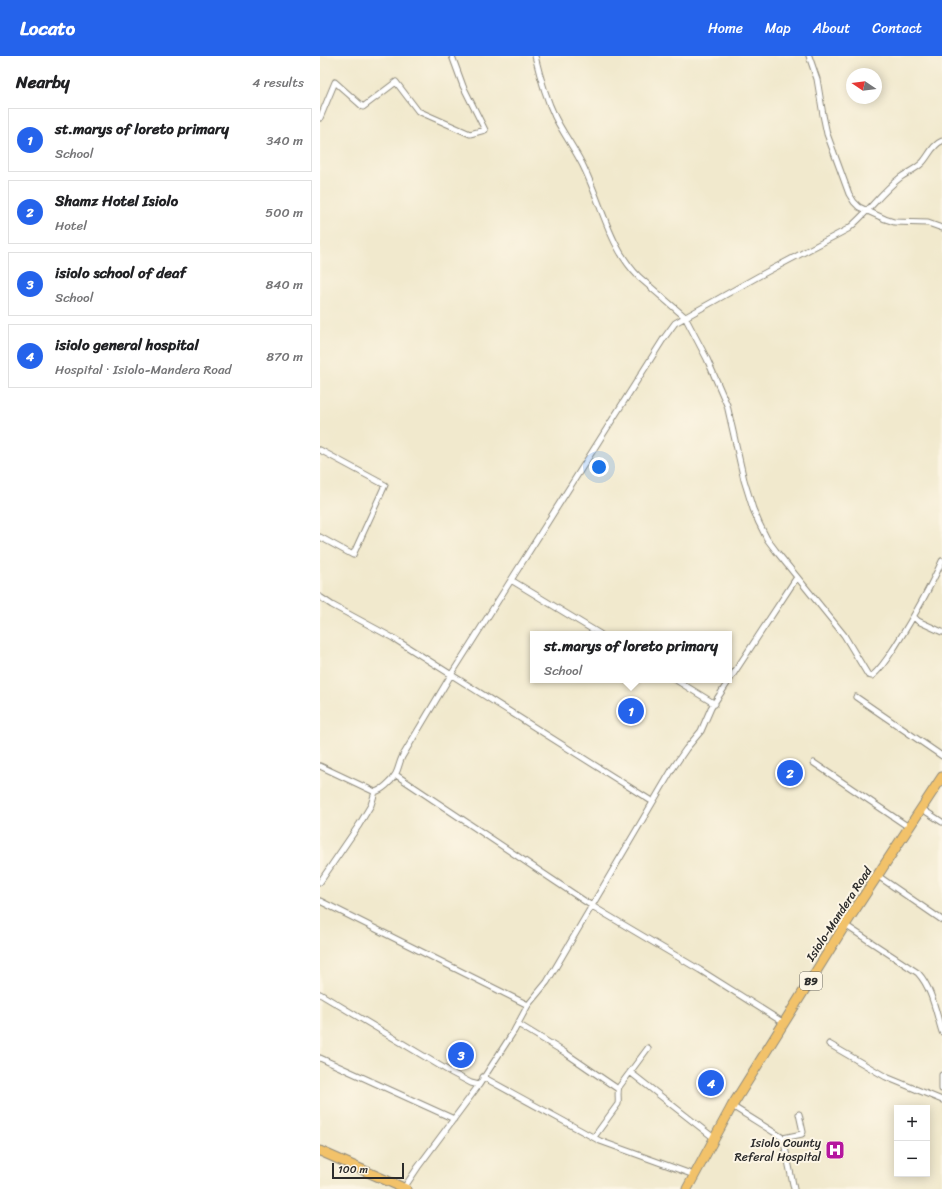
<!DOCTYPE html>
<meta charset="utf-8">
<style>
:root{--surface:#fff;--page:#f2f2f2;--text:#202124;--muted:#757577;--line:#e0e0e0;--accent:#2563eb}
body{margin:0;font-family:Sriracha,sans-serif;background:var(--page);color:var(--text)}
.controls{position:absolute;right:12px;bottom:12px;display:grid;overflow:hidden;border-radius:0px;box-shadow:0 2px 10px #0003}
.controls button{width:36px;height:36px;display:grid;place-items:center;padding:0;border:0;border-bottom:1px solid var(--line);background:var(--surface);color:var(--text);font:20px sans-serif}
.compass{position:absolute;left:526px;top:12px;width:36px;height:36px;border-radius:50%;background:var(--surface);box-shadow:0 2px 10px #0003;rotate:283deg}
.scale{position:absolute;left:12px;bottom:10px;width:72px;box-sizing:border-box;padding-left:4px;border:2px solid #2b2b2b;border-top:0;font-size:11px;line-height:14px;white-space:nowrap;color:#2b2b2b;-webkit-text-stroke:3px #fcf5e5;paint-order:stroke}
.you{position:absolute;left:279px;top:411px;width:14px;height:14px;margin:-10px;border:3px solid #fff;border-radius:50%;background:#1a73e8;box-shadow:0 0 0 6px #1a73e833}
.badge{display:grid;place-items:center;width:26px;height:26px;border-radius:50%;background:var(--accent);color:#fff;font-size:13px;font-weight:700}
.pin{position:absolute;translate:-50% -50%;border:2px solid #fff;box-shadow:0 1px 4px #0006}
.popup{position:absolute;left:210px;top:575px;width:202px;height:52px;box-sizing:border-box;display:grid;place-content:center;border-radius:0px;background:var(--surface);filter:drop-shadow(0 1px 3px #0005);font-size:13px;white-space:nowrap;color:var(--muted)}
.popup b{font-size:15px;color:var(--text)}
.popup::after{content:'';position:absolute;left:50%;top:100%;margin-left:-8px;border:8px solid transparent;border-top-color:var(--surface)}
.list{margin:0;padding:0;list-style:none}
h2{display:flex;justify-content:space-between;align-items:center;height:52px;margin:0;padding:0 16px;font-size:17px}
h2 small{font-size:13px;font-weight:400;color:var(--muted)}
.list li{display:grid;grid-template-columns:26px 1fr auto;gap:12px;align-items:center;box-sizing:border-box;height:64px;margin:0 8px 8px;padding:0 8px;border:1px solid var(--line);border-radius:0px}
.list b{display:block;font-size:15px;white-space:nowrap}
.list p{margin:0;font-size:13px;white-space:nowrap;color:var(--muted)}
.list em{font-size:13px;font-style:normal;color:var(--muted)}
.map{position:relative;flex:none;width:622px;height:1133px;overflow:hidden}
header{display:flex;align-items:center;gap:24px;box-sizing:border-box;height:56px;padding:0 20px;background:var(--accent);color:#fff}
header strong{font-size:19px}
nav{display:flex;gap:22px;margin-inline-start:auto;font-size:14px}
main{display:flex}
aside{flex:1;background:var(--surface)}
.map>svg:first-child{display:block}
</style>
<header>
<strong>Locato</strong>
<nav><a>Home</a><a>Map</a><a>About</a><a>Contact</a></nav>
</header>
<main>
<aside>
<h2>Nearby<small>4 results</small></h2>
<ul class="list">
<li><span class="badge">1</span><div><b>st.marys of loreto primary</b><p>School</p></div><em>340 m</em></li>
<li><span class="badge">2</span><div><b>Shamz Hotel Isiolo</b><p>Hotel</p></div><em>500 m</em></li>
<li><span class="badge">3</span><div><b>isiolo school of deaf</b><p>School</p></div><em>840 m</em></li>
<li><span class="badge">4</span><div><b>isiolo general hospital</b><p>Hospital · Isiolo-Mandera Road</p></div><em>870 m</em></li>
</ul>
</aside>
<div class="map">
<svg width="622" height="1133" viewBox="0 0 622 1133">
<rect width="100%" height="100%" fill="#fcf5e5"/>
<filter id="ink" filterUnits="userSpaceOnUse"><feTurbulence type="fractalNoise" baseFrequency=".025" numOctaves="2"/><feDisplacementMap in="SourceGraphic" scale="8" xChannelSelector="R" yChannelSelector="G"/><feConvolveMatrix kernelMatrix="1 2 1 2 8 2 1 2 1" color-interpolation-filters="sRGB"/></filter>
<filter id="wash" filterUnits="userSpaceOnUse"><feTurbulence type="fractalNoise" baseFrequency=".012" numOctaves="4" result="noise"/><feDisplacementMap in="SourceGraphic" scale="16" xChannelSelector="R" yChannelSelector="G"/><feGaussianBlur stdDeviation="0.9" result="paint"/><feColorMatrix in="noise" values="0 0 0 0 0 0 0 0 0 0 0 0 0 0 0 0 0 1.4 0 .05"/><feComposite in="paint" operator="in"/></filter>
<g filter="url(#wash)">
<rect width="100%" height="100%" fill="#f1e9cd"/>
</g>
<g filter="url(#ink)">
<g fill="none" stroke-linecap="round" stroke-linejoin="round">
<g stroke="#8e8a7c" stroke-width="7">
<path id="street" d="M 215,0 C 220,21 226,42 235,61 C 244,79 257,96 265,114 C 282,150 290,192 319,221 L 365,261 L 387,303 L 407,349 L 424,424 L 433,453 L 439,467 L 447,483 L 456,495 L 524,579 L 548,619 L 552,620 C 562,612 569,600 576,589 C 593,562 609,534 622,505
M 489,0 L 497,23 L 503,59 L 507,78 L 529,138 L 534,146 L 539,151 L 565,163 L 574,166 L 608,167 L 622,172
M 0,62 L 15,26 L 43,51 L 76,26 L 98,55 L 150,78 L 165,74 L 143,30 L 132,0
M 0,394 L 65,429 L 33,499 L 0,481
M 191,524 L 280,578
M 0,541 L 12,549 L 73,582 L 333,746
M 594,561 L 598,565 L 622,576
M 356,624 L 395,648
M 536,641 L 622,700
M 494,707 L 590,772
M 0,710 L 55,736
M 76,719 L 272,850 L 380,914 L 464,967
M 602,753 L 622,766
M 558,820 L 622,864
M 0,826 L 39,769 L 51,749 L 55,736 C 62,734 71,726 75,719 C 78,715 79,707 82,701 L 131,619 L 344,282 L 355,267 L 439,220 L 528,173 C 547,158 561,136 581,121 C 588,116 596,113 602,107 C 609,100 612,89 622,85
M 0,845 L 208,949
M 525,869 L 598,917 C 612,932 616,957 622,976
M 0,938 L 132,1017 L 151,1027 L 159,1029
M 198,968 L 244,996 L 298,1033
M 509,988 L 566,1021 L 622,1044
M 0,1002 L 134,1063
M 310,1016 L 394,1082
M 622,1019 L 622,1033
M 163,1021 L 280,1085 L 374,1119
M 412,1050 L 463,1082 L 474,1133
M 274,1081 L 298,1048 C 299,1042 297,1037 299,1031 L 328,992
M 463,1082 L 482,1078 L 483,1076 L 479,1058
M 84,1132 L 98,1111 L 159,1029 L 194,975 L 208,949 L 227,926 L 353,712 L 366,693 L 381,675 L 391,652 L 477,521"/>
</g>
<g stroke="#8e8a7c" stroke-width="11">
<path id="highway" d="M 0,1095 L 86,1133
M 367,1133 L 412,1050 L 525,869 L 622,721"/>
</g>
<use href="#street" stroke="#fff" stroke-width="5"/>
<use href="#highway" stroke="#f2c26a" stroke-width="9"/>
</g>
</g>
<defs>
<g id="hospital-square" transform="scale(1)"><rect x="-9" y="-9" width="18" height="18" rx="4" fill="#b5179e" stroke="#fcf5e5"/><path d="M-5-5h3v3.5h4V-5h3V5h-3V1.5h-4V5h-3Z" fill="#fff"/></g>
</defs>
<g fill-rule="evenodd">
<use href="#hospital-square" x="515" y="1094"/>
</g>
<g text-anchor="middle" stroke-width="4" stroke-linejoin="round" paint-order="stroke">
<rect fill="#fcf5e5" stroke="#6a6863" stroke-width="1" x="480" y="916" width="22" height="18" rx="3"/>
<g font-size="11" font-weight="bold" fill="#2b2b2b">
<text x="491" y="929">B9</text>
</g>
<g font-size="12" fill="#2b2b2b" stroke="#fcf5e5">
<text transform="translate(519 858) rotate(-57)" y="4">Isiolo-Mandera Road</text>
</g>
<g font-size="12" fill="#2b2b2b" stroke="#fcf5e5" text-anchor="end">
<text x="501" y="1091">Isiolo County<tspan x="501" dy="14">Referal Hospital</tspan></text>
</g>
</g>
</svg>
<div class="controls">
<button>+</button>
<button>−</button>
</div>
<svg class="compass" viewBox="-18 -18 36 36"><path d="M0-13l5 13h-10z" fill="#e53935"/><path d="M0 13l5-13h-10z" fill="#757577"/></svg>
<div class="scale">100 m</div>
<div class="you"></div>
<div class="pin badge" style="left:311px;top:655px">1</div>
<div class="popup"><b>st.marys of loreto primary</b>School</div>
<div class="pin badge" style="left:470px;top:717px">2</div>
<div class="pin badge" style="left:141px;top:999px">3</div>
<div class="pin badge" style="left:391px;top:1027px">4</div>
</div>
</main>
